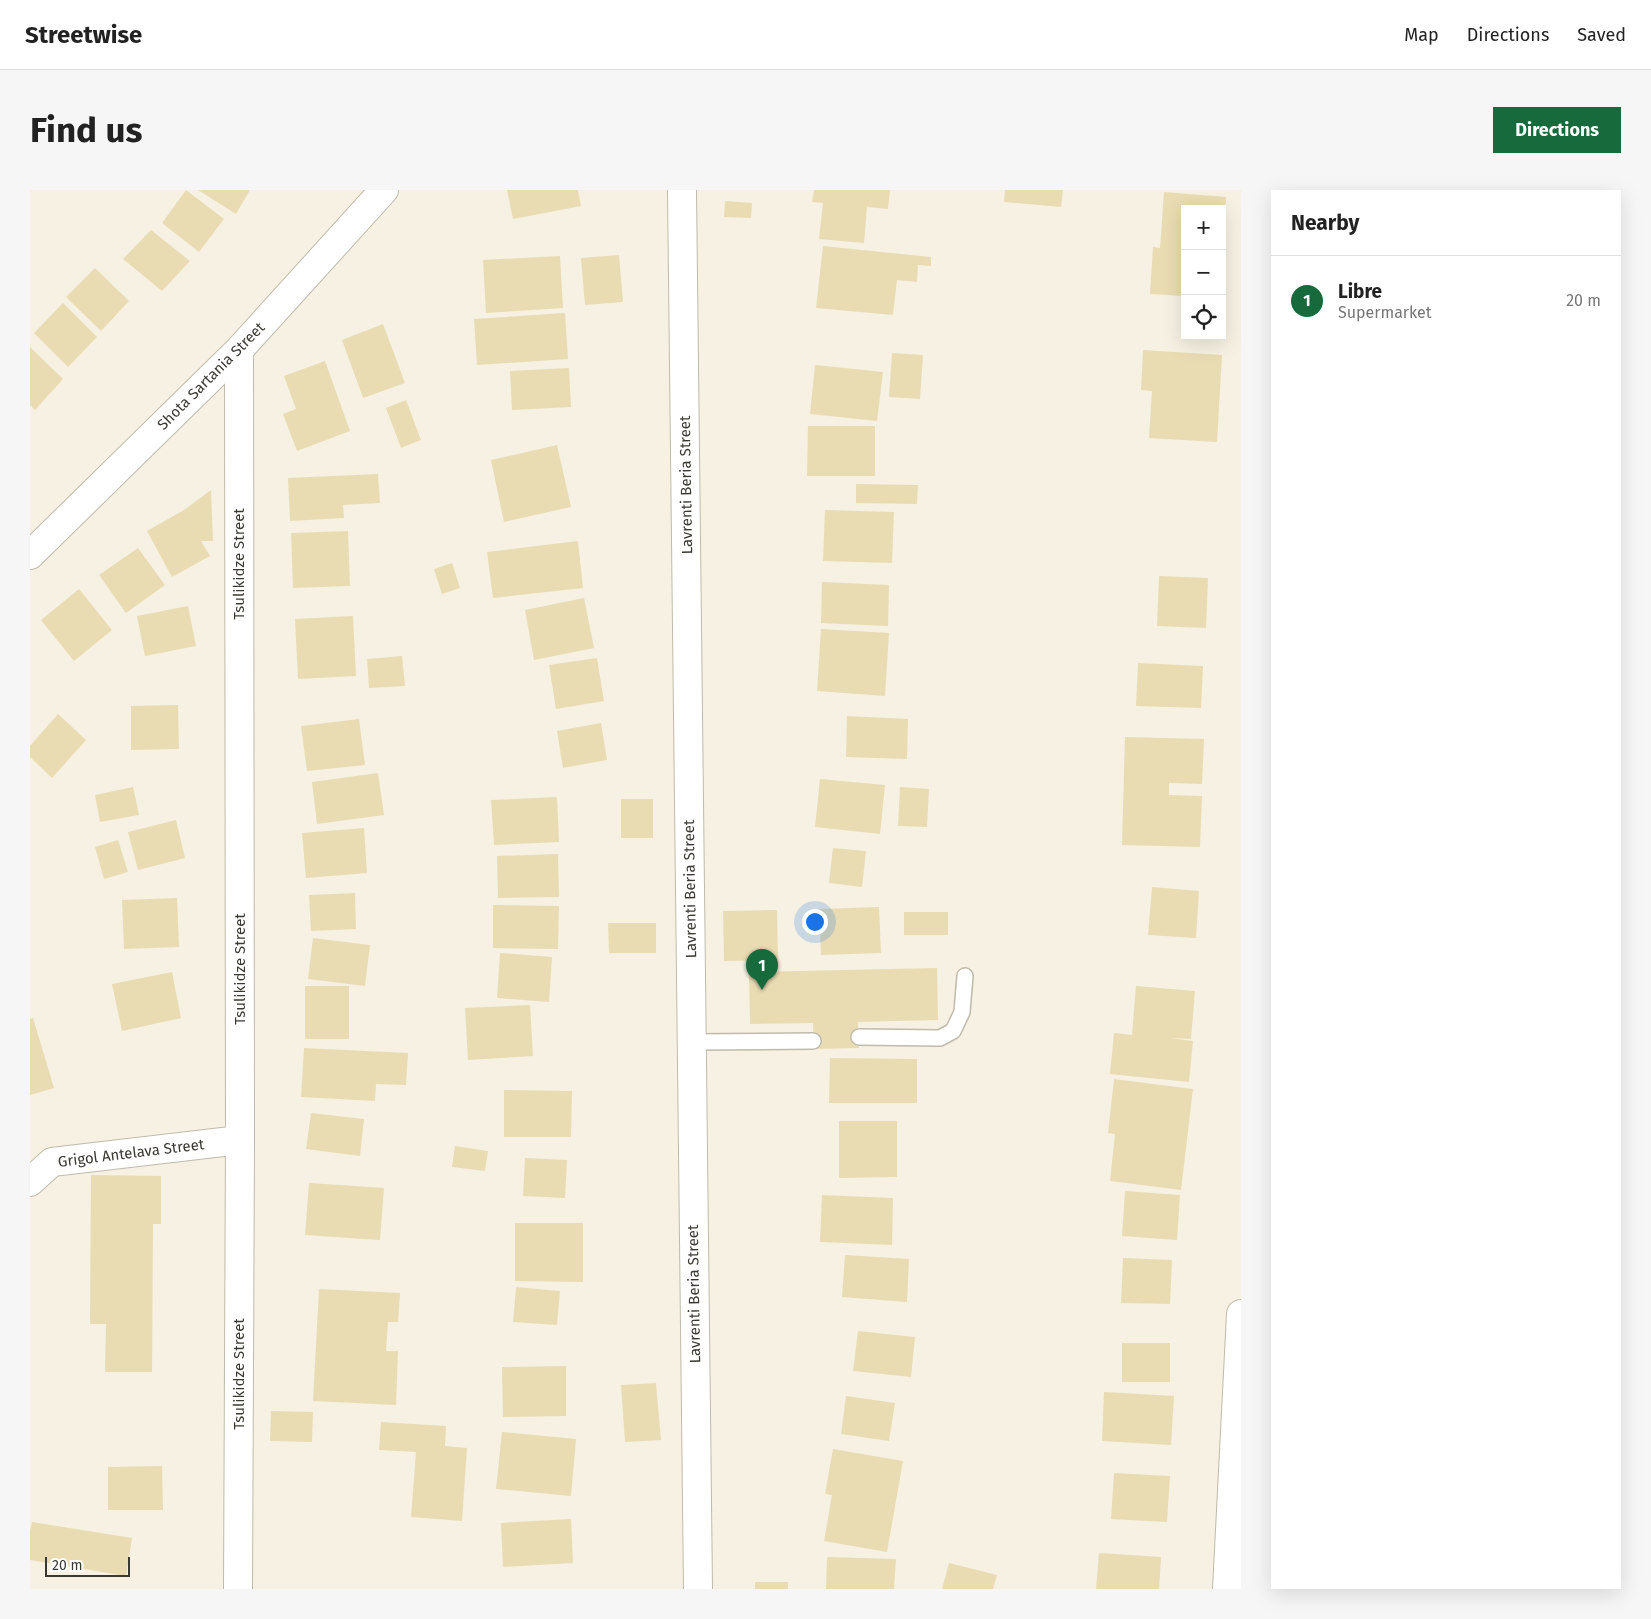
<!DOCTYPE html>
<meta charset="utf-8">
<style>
:root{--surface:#fff;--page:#f6f6f6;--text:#222;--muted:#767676;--line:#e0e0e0;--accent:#166a3b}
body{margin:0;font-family:"Fira Sans",sans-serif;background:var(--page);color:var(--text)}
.controls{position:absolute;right:15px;top:15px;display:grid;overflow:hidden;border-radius:0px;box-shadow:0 5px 20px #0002}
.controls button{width:45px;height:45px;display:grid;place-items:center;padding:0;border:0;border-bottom:1px solid var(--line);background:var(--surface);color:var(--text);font:25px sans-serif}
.scale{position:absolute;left:15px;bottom:12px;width:85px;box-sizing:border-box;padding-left:5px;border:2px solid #3a3832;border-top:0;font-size:14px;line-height:18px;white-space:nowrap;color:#3a3832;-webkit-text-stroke:4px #fff;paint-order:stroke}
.you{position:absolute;left:784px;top:731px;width:18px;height:18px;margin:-12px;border:4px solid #fff;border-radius:50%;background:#1a73e8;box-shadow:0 0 0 8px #1a73e833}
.badge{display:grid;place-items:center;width:32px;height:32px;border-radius:50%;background:var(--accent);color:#fff;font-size:16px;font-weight:700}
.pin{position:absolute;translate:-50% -41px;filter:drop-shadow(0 1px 2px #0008)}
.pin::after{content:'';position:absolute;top:26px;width:18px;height:15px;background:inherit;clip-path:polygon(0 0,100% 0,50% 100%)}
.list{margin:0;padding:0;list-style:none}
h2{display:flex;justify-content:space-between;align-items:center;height:65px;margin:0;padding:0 20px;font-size:21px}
h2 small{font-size:16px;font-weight:400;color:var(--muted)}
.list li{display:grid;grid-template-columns:32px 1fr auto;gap:15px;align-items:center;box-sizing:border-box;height:90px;padding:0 20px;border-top:1px solid var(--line)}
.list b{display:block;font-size:19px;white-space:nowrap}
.list p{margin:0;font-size:16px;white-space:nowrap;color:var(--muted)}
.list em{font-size:16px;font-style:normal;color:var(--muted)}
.icon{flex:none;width:28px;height:28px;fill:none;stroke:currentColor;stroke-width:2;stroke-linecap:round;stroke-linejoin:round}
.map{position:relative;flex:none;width:1211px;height:1399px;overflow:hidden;border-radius:0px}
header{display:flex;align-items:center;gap:30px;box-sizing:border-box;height:70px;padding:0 25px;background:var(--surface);border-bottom:1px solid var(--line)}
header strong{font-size:24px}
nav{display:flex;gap:28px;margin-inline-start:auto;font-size:18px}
.intro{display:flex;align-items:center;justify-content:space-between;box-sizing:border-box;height:120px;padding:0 30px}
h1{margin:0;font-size:35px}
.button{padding:12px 22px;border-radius:0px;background:var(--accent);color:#fff;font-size:18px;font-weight:700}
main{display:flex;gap:30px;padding:0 30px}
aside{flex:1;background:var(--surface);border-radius:0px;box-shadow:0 5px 20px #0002}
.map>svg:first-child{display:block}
</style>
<header>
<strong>Streetwise</strong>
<nav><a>Map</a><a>Directions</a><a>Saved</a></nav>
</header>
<div class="intro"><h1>Find us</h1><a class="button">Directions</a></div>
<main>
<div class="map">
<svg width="1211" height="1399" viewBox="0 0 1211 1399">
<rect width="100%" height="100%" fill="#f6f1e2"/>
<path fill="#e9dcb3" d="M 156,0 L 194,29 L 169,62 L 132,33 Z
M 168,0 L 220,0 L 206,24 Z
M 477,0 L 548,0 L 551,16 L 483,29 Z
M 784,0 L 860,0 L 858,19 L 837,17 L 834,53 L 789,49 L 793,13 L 782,12 Z
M 975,0 L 1033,0 L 1031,17 L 974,12 Z
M 1134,2 L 1196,7 L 1194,47 L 1192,47 L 1192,19 L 1155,19 L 1155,106 L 1120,104 L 1123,57 L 1130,58 Z
M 695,11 L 722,13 L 721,28 L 694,27 Z
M 121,40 L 160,71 L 132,101 L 93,69 Z
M 793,56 L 901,67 L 901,76 L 888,75 L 887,92 L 867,90 L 863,125 L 786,118 Z
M 589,65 L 593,112 L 555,115 L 551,68 Z
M 530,66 L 533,118 L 456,123 L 453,70 Z
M 65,78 L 99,111 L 71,141 L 36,107 Z
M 33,113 L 67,147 L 38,177 L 4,143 Z
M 535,123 L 538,169 L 447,175 L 444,129 Z
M 353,134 L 375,193 L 333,208 L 312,150 Z
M 0,157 L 33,189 L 5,220 L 0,215 Z
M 1113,160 L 1192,165 L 1187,252 L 1119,248 L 1122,201 L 1111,200 Z
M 862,163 L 893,165 L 890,209 L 859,207 Z
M 295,171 L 320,241 L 267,261 L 253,224 L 266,219 L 254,186 Z
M 785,175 L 853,182 L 847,231 L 780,224 Z
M 539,178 L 541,217 L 482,220 L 480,181 Z
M 376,210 L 391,250 L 371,258 L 356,218 Z
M 778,236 L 845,236 L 845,286 L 777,286 Z
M 527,255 L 541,317 L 474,332 L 461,270 Z
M 348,284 L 350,313 L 313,315 L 314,328 L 260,331 L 258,288 Z
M 826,294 L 888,295 L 887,314 L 826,313 Z
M 181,300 L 183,351 L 171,351 L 180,366 L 142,387 L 117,341 L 154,320 Z
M 795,320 L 864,322 L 862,373 L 793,371 Z
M 318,341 L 320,396 L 263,398 L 261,343 Z
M 548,351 L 553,398 L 463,408 L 457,362 Z
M 108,358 L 135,395 L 96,423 L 69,385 Z
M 422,373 L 430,398 L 412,404 L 404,379 Z
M 1129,386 L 1178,388 L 1176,438 L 1127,436 Z
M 792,392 L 859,395 L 858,436 L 791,433 Z
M 49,399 L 82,440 L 44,471 L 11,430 Z
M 554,408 L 564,458 L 504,470 L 495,420 Z
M 158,416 L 166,456 L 115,466 L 107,426 Z
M 323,426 L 326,486 L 268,489 L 265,429 Z
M 791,439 L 859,443 L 855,506 L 787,501 Z
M 372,466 L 375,496 L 339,498 L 337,469 Z
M 567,468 L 574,511 L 526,519 L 519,475 Z
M 1108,473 L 1173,476 L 1171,518 L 1106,516 Z
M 148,515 L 149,559 L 101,560 L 101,516 Z
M 28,524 L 56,550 L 22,588 L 0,567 L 0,556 Z
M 817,526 L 878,529 L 877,569 L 816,567 Z
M 329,529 L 335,575 L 277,581 L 271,536 Z
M 571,533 L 577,570 L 533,578 L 527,541 Z
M 1095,547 L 1174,549 L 1172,594 L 1139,593 L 1139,605 L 1172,606 L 1170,657 L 1092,655 Z
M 348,583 L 354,625 L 287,634 L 282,592 Z
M 790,589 L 855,595 L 850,644 L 785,637 Z
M 103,597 L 109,625 L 70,632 L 65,605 Z
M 870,597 L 899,599 L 897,637 L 868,636 Z
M 527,607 L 529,652 L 464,655 L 461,610 Z
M 591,609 L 623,609 L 623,648 L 591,648 Z
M 146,630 L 155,668 L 108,680 L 98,642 Z
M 334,638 L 337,683 L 276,688 L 272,643 Z
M 88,650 L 98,682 L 74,689 L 65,657 Z
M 803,658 L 836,661 L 832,697 L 799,693 Z
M 528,664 L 529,707 L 468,708 L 467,666 Z
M 1122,697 L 1169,701 L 1166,748 L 1118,745 Z
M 325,703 L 326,739 L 281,741 L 279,705 Z
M 147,708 L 149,757 L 94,759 L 92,710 Z
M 463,715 L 529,716 L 528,759 L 463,758 Z
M 849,717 L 851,763 L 791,765 L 789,719 Z
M 747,720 L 748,770 L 694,771 L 693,721 Z
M 874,722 L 918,722 L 918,745 L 874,745 Z
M 578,733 L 626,733 L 626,763 L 579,763 Z
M 283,748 L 340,755 L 335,796 L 278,789 Z
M 470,763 L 522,767 L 519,812 L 467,808 Z
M 907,778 L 908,830 L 828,832 L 829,858 L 784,859 L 783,833 L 720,834 L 719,782 Z
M 142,782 L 151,828 L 92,841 L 82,794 Z
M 275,796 L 319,796 L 319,849 L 275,849 Z
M 1106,796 L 1165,801 L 1161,849 L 1140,848 L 1163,851 L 1159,892 L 1080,884 L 1084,843 L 1102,845 Z
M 500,815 L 503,866 L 438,870 L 435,818 Z
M 3,828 L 24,898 L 0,905 L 0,829 Z
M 274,858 L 378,863 L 376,895 L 346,894 L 345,911 L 271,907 Z
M 800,868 L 887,869 L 887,913 L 799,913 Z
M 1084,889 L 1163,899 L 1151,1000 L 1080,991 L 1085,944 L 1078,943 Z
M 474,900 L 542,901 L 541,947 L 474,947 Z
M 281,923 L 334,929 L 330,966 L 276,959 Z
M 809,931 L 867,931 L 867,987 L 809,988 Z
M 425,956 L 458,961 L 455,981 L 422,977 Z
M 495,968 L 537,970 L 535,1008 L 493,1006 Z
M 61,985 L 131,986 L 131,1034 L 123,1034 L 122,1182 L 75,1182 L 76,1134 L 60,1134 Z
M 279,993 L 354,998 L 350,1050 L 275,1045 Z
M 1095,1001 L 1150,1005 L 1147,1050 L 1092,1046 Z
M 792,1005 L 863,1008 L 862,1055 L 790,1052 Z
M 485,1033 L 553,1033 L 553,1092 L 485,1091 Z
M 815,1065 L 879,1069 L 877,1112 L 812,1107 Z
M 1093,1068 L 1142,1070 L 1140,1114 L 1091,1113 Z
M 486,1097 L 530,1101 L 527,1135 L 483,1132 Z
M 289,1099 L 370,1103 L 368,1132 L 358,1132 L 356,1161 L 368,1161 L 366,1215 L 283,1211 Z
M 828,1141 L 885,1147 L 881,1187 L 823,1181 Z
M 1092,1153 L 1140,1153 L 1140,1192 L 1092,1192 Z
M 536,1176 L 536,1226 L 473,1227 L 472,1177 Z
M 626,1193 L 631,1250 L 595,1252 L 591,1195 Z
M 1074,1202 L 1144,1206 L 1141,1255 L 1072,1251 Z
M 816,1206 L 865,1213 L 859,1251 L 811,1244 Z
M 241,1221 L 283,1222 L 282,1252 L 240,1251 Z
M 351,1232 L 416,1236 L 415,1256 L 437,1258 L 432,1331 L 381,1327 L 386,1262 L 349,1260 Z
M 472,1242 L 546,1249 L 541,1306 L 466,1299 Z
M 803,1259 L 873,1271 L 857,1362 L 794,1351 L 802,1305 L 795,1304 Z
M 132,1276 L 133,1320 L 78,1320 L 78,1277 Z
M 1084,1283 L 1140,1286 L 1137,1332 L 1081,1329 Z
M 541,1329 L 543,1373 L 473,1377 L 471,1333 Z
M 2,1332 L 102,1348 L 96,1386 L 0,1370 L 0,1341 Z
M 1069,1363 L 1131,1367 L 1129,1399 L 1066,1399 Z
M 797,1367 L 866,1369 L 864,1399 L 796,1399 Z
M 919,1373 L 967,1385 L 963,1399 L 912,1399 Z
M 725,1392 L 758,1392 L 758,1399 L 725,1399 Z"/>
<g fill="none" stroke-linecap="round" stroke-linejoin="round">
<g stroke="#bfbbac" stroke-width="18">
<path id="lane" d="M 829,847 L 910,848 L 923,841 L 932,822 L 935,786
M 662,852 L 783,851"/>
</g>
<g stroke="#bfbbac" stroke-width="30">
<path id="street" d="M 0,365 L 209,160 L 354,0
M 0,992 L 22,972 L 210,950
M 208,1399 L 210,950 L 209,160
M 1197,1399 L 1211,1124"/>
</g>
<g stroke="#bfbbac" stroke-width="30">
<path id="secondary" d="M 652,0 L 668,1399"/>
</g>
<use href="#lane" stroke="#fff" stroke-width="15"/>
<use href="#street" stroke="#fff" stroke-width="28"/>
<use href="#secondary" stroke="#fff" stroke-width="28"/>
</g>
<g text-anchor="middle" stroke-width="4" stroke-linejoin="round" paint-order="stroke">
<g font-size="15" fill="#3a3832" stroke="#fff">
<text transform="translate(181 186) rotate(-45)" y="5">Shota Sartania Street</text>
<text transform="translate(656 295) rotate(-91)" y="5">Lavrenti Beria Street</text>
<text transform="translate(209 374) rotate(-90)" y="5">Tsulikidze Street</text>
<text transform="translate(660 699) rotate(-91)" y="5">Lavrenti Beria Street</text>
<text transform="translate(210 779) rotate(-90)" y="5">Tsulikidze Street</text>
<text transform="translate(101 963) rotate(-7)" y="5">Grigol Antelava Street</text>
<text transform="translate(664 1104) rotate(-91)" y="5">Lavrenti Beria Street</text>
<text transform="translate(209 1184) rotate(-90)" y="5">Tsulikidze Street</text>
</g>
</g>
</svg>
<div class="controls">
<button>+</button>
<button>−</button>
<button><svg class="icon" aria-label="locate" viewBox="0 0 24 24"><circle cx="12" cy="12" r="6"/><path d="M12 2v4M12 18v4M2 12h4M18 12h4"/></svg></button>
</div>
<div class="scale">20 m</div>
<div class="you"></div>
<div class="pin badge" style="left:732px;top:800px">1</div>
</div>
<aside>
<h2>Nearby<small></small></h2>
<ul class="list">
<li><span class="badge">1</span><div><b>Libre</b><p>Supermarket</p></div><em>20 m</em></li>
</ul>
</aside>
</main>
